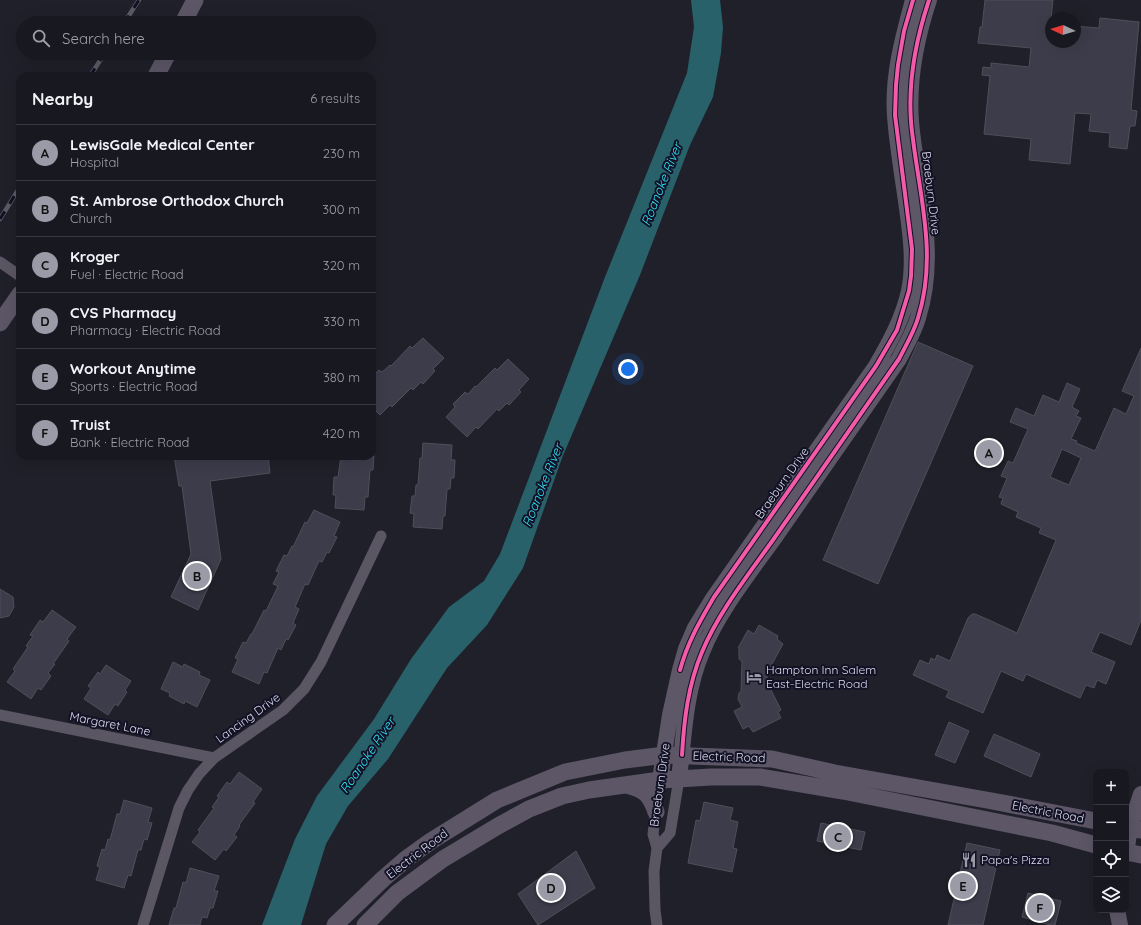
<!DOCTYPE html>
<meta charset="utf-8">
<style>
:root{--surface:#181820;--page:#212129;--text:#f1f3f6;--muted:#9fa0a5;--line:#36373e;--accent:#9a9ba7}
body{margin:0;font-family:Quicksand,sans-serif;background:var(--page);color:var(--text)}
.controls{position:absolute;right:12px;bottom:12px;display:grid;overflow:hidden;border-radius:8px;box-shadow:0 4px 16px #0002}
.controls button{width:36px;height:36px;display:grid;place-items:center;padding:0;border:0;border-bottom:1px solid var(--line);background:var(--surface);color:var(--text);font:20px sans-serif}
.compass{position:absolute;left:1045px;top:12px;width:36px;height:36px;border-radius:50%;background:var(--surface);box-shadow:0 4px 16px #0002;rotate:274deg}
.you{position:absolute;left:628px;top:369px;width:14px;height:14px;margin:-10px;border:3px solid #fff;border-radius:50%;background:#1a73e8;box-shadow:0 0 0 6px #1a73e833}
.badge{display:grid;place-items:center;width:26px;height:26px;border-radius:50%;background:var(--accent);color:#111;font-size:13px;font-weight:700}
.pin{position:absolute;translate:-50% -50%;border:2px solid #fff;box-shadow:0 1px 4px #0006}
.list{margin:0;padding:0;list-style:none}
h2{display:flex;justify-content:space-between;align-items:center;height:52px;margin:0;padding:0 16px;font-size:17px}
h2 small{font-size:13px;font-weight:400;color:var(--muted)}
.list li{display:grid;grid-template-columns:26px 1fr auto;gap:12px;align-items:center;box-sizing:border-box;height:56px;padding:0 16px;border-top:1px solid var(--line)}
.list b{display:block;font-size:15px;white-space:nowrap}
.list p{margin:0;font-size:13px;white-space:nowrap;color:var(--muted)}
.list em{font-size:13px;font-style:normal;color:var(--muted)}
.icon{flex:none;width:22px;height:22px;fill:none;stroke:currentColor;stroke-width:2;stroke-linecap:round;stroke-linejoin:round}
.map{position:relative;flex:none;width:1141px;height:925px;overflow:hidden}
.search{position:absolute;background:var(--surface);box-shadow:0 4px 16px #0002;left:16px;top:16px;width:360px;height:44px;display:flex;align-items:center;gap:10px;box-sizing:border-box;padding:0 14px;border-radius:22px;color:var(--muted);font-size:15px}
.panel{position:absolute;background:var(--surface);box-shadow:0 4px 16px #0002;left:16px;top:72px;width:360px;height:388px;border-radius:12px}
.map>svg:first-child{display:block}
</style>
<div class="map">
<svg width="1141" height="925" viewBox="0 0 1141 925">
<rect width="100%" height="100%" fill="#20202a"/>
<path fill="#286169" d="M 691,0 L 720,0 L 723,27 L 721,53 L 713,97 L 690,145 L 640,275 L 562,458 L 523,568 L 487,625 L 447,668 L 388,759 L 348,806 L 326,844 L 301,925 L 262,925 L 295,839 L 317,796 L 374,719 L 411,659 L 449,607 L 484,581 L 500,554 L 605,277 L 687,73 L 694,27 Z"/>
<path fill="#3c3c4b" stroke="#4f4f58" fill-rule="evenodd" d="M 985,0 L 1053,0 L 1051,18 L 1051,42 L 1075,42 L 1075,26 L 1099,28 L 1100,18 L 1139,22 L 1131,110 L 1137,111 L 1135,126 L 1130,126 L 1127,149 L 1109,147 L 1110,133 L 1089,131 L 1091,114 L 1075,113 L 1070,164 L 1029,160 L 1031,139 L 984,134 L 990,76 L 982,75 L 983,67 L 991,68 L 991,63 L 1029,67 L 1031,48 L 978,43 L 980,27 L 982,27 Z
M 423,338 L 444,358 L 433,369 L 435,371 L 423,384 L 421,382 L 413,390 L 411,388 L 392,407 L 390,405 L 380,415 L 372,407 L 372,377 L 379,370 L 382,372 L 390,365 L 391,366 L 410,346 L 412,348 Z
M 918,342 L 973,366 L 878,584 L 823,560 Z
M 1141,348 L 1141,620 L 1131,645 L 1100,632 L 1091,652 L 1115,662 L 1106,684 L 1097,680 L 1094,688 L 1086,685 L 1080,698 L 1026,674 L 1023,681 L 1001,671 L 983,713 L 946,697 L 949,691 L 913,675 L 920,660 L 929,664 L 931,658 L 935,660 L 937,655 L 950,661 L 968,618 L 972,614 L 975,614 L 989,620 L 1017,633 L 1056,540 L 1039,533 L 1041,528 L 1016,517 L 1018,512 L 1001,504 L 1003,498 L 999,497 L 1007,478 L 1001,476 L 1008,461 L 1013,463 L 1028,429 L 1010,422 L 1016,408 L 1034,416 L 1043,395 L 1059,402 L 1067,383 L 1080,389 L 1072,407 L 1079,411 L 1076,416 L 1081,418 L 1071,439 L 1077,441 L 1076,443 L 1095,451 L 1114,408 L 1126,414 L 1134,396 L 1122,391 ZM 1062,449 L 1081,458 L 1069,485 L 1050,477 Z
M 508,359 L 529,379 L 519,390 L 521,392 L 509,405 L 507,403 L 499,411 L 497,409 L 478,429 L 476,427 L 467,437 L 446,417 L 455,407 L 453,404 L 465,392 L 468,394 L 475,386 L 476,387 L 495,368 L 497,370 Z
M 423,443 L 452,445 L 451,460 L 455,460 L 454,478 L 451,478 L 450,489 L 447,489 L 445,516 L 443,516 L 442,529 L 413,527 L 414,514 L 410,513 L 412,496 L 415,496 L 416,485 L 418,485 L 420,458 L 422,458 Z
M 174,456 L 268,456 L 270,473 L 210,481 L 221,559 L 198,610 L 171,597 L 191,554 L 182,486 L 179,486 Z
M 341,456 L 374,456 L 373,470 L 370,470 L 368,497 L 365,497 L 364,510 L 335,508 L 336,495 L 333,495 L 334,477 L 338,477 Z
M 314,510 L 340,522 L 334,536 L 337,537 L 329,553 L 327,552 L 322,562 L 319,561 L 308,585 L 305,584 L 295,607 L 299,609 L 293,623 L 296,625 L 288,640 L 286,639 L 281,650 L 278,648 L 267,673 L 264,672 L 259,684 L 232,672 L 238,659 L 235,658 L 243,642 L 246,643 L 251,634 L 252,634 L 264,610 L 266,611 L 278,586 L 273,584 L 279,572 L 276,571 L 284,555 L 287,556 L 292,546 L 293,547 L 305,522 L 307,523 Z
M 0,589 L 13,597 L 14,607 L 9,616 L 0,618 Z
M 52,610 L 76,627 L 67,639 L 69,641 L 53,664 L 55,664 L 48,673 L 51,676 L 41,690 L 38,688 L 31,699 L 7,682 L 15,671 L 13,669 L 28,647 L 26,646 L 33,636 L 30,635 L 40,620 L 43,622 Z
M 759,625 L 778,636 L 777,639 L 783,644 L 767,673 L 767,682 L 781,710 L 778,712 L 781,718 L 753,732 L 749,726 L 743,729 L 734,711 L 742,707 L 738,699 L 739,693 L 741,692 L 742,661 L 739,659 L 739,648 L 738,648 L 748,630 L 754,634 Z
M 173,662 L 183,667 L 184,664 L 200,672 L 199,675 L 210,680 L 197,707 L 185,701 L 184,704 L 169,696 L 170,693 L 161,689 Z
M 106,665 L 131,681 L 125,690 L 127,692 L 118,706 L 115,704 L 108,715 L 84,699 L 91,688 L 88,686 L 98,672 L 100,674 Z
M 949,722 L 969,731 L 955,763 L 935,755 Z
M 994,734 L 1040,754 L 1031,777 L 984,756 Z
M 239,772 L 262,789 L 253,802 L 255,803 L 239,825 L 240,826 L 234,835 L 237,837 L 226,851 L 224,849 L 215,860 L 192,842 L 200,832 L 198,830 L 214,808 L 212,807 L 219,797 L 217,796 L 227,782 L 230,784 Z
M 124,800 L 152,808 L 148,822 L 152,823 L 147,840 L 144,839 L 141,850 L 138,850 L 131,876 L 128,875 L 124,888 L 96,880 L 100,867 L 97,866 L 102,849 L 105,850 L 108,839 L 110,840 L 117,814 L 120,814 Z
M 704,802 L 733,808 L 730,820 L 738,822 L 733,848 L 737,849 L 732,872 L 688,863 L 696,820 L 700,821 Z
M 821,823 L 865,832 L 861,850 L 817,841 Z
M 967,843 L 1000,850 L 983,925 L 948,925 Z
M 576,851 L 595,888 L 538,925 L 518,894 Z
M 190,868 L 219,876 L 214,891 L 218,891 L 213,908 L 210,908 L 207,918 L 202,917 L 200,925 L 169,925 L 174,908 L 176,908 L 183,882 L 186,883 Z
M 1028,893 L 1061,901 L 1055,925 L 1050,925 L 1022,917 Z"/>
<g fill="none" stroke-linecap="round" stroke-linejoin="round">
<path stroke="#5b5663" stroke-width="11" d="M 0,262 L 20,276
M 0,715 L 214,758
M 657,848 L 670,833 L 679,779
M 143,925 L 179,808 L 188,790 L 199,774 L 214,758 L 283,710 L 304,689 L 321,662 L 381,536
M 657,925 L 655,910 L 654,871 L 657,848 L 653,834 L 660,780"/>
<path stroke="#5e5768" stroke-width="16" d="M 679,779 C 684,736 685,692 702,652 C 718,612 750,572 775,537 C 816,478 858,418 899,359 C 906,345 914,332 918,318 C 939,252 917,188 911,122 C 908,81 916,39 929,0
M 660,780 L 670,715 L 680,670 L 686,649 L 695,628 L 714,597 L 876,366 C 890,342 903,318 909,291 C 915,261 910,230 906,201 C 902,173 897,144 895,116 C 892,77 903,37 913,0
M 1126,853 L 1130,828 L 1141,794
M 1117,910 L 1120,925"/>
<path stroke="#5c5666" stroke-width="17" d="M 183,23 L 195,0
M 156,76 L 168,53
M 0,323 L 20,294
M 627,785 C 645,790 650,794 656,812
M 1126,828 L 1141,830
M 1126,852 L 1141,855
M 335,925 L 383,879 L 406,859 L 431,841 L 497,800 L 565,772 L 625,760 L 665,755 L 772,759 L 835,773 L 992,801 L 1096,821
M 365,925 L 397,893 L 443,859 L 498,826 L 529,809 L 562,796 L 589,790 L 660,780 L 711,777 L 760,777 L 843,791 L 1052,833 L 1096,845"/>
<g stroke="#5c5a66" stroke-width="4.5">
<path id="rail" d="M 124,23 L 139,0
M 90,76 L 105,53
M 0,219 L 20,187"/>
</g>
<use href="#rail" stroke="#121125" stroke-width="3" stroke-dasharray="9" stroke-linecap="butt"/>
<g stroke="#121125" stroke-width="6">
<path id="cycleway" d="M 680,670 C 688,641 699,623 714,597 L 876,366 L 897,330 L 909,291 L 911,276 L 912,249 L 895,115 L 896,85 L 898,65 L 904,31 L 913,0
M 682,755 C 684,720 688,685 702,652 C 718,613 748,575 773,540 C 815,479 857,419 899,359 C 906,345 914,332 918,318 C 939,252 917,188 911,122 C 908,81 916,39 929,0"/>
</g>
<use href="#cycleway" stroke="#f35aa7" stroke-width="4"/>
</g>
<defs>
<g id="hotel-bare" transform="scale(1.2)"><path d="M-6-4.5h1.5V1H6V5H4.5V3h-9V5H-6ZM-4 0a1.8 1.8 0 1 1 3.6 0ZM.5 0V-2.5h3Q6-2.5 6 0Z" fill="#9a9ba7" stroke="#121125" stroke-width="2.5" paint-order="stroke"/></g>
<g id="restaurant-bare" transform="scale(1.2)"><path d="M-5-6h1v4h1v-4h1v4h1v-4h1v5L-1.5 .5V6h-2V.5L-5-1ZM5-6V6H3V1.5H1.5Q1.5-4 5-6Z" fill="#9a9ba7" stroke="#121125" stroke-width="2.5" paint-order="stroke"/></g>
</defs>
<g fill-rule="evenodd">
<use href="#hotel-bare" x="754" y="677"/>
<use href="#restaurant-bare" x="969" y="860"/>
</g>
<g text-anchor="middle" stroke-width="4" stroke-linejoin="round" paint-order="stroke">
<g font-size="12" fill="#dcddeb" stroke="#121125">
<text transform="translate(931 193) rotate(83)" y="4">Braeburn Drive</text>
<text transform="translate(782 483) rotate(-55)" y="4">Braeburn Drive</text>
<text transform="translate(248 718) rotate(-36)" y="4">Lancing Drive</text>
<text transform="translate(110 724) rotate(11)" y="4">Margaret Lane</text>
<text transform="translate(729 757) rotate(2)" y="4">Electric Road</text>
<text transform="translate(660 785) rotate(-82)" y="4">Braeburn Drive</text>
<text transform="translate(1048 812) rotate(11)" y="4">Electric Road</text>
<text transform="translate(417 854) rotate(-37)" y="4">Electric Road</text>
</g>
<g font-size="12" fill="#dcddeb" stroke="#121125" text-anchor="start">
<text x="766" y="674">Hampton Inn Salem<tspan x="766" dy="14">East-Electric Road</tspan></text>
<text x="981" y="864">Papa's Pizza</text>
</g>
<g font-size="13" font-style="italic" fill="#2ee3f7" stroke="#121125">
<text transform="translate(661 184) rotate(-68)" y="5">Roanoke River</text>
<text transform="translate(542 485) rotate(-68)" y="5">Roanoke River</text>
<text transform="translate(367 755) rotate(-56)" y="5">Roanoke River</text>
</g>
</g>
</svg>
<div class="controls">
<button>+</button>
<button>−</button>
<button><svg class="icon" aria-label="locate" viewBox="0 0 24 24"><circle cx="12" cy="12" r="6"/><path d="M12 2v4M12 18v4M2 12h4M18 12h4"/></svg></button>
<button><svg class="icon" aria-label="layers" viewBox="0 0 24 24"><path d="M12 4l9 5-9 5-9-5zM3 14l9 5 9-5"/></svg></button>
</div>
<svg class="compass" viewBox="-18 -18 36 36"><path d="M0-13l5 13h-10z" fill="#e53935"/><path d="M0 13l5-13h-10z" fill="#9fa0a5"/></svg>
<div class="you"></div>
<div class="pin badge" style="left:989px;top:453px">A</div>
<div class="pin badge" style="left:197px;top:576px">B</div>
<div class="pin badge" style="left:838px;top:837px">C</div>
<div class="pin badge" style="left:551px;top:888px">D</div>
<div class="pin badge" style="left:963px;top:886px">E</div>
<div class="pin badge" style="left:1040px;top:908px">F</div>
<div class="search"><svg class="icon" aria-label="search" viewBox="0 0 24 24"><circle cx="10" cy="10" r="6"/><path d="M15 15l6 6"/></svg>Search here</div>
<section class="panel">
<h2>Nearby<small>6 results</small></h2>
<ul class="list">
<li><span class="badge">A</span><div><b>LewisGale Medical Center</b><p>Hospital</p></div><em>230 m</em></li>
<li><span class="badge">B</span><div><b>St. Ambrose Orthodox Church</b><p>Church</p></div><em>300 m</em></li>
<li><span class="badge">C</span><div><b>Kroger</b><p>Fuel · Electric Road</p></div><em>320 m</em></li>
<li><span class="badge">D</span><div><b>CVS Pharmacy</b><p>Pharmacy · Electric Road</p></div><em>330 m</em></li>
<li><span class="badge">E</span><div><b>Workout Anytime</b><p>Sports · Electric Road</p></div><em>380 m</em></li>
<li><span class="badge">F</span><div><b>Truist</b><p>Bank · Electric Road</p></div><em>420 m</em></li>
</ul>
</section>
</div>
